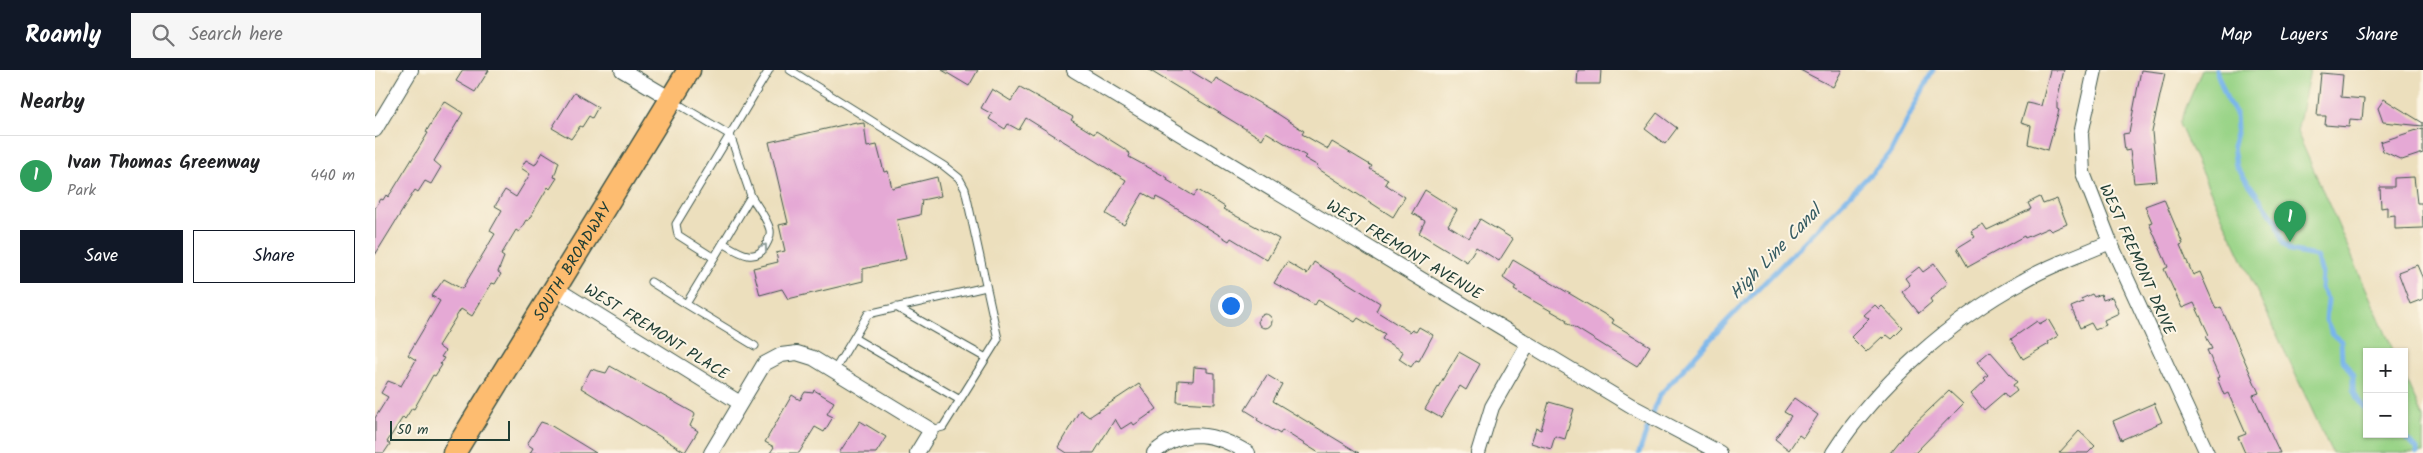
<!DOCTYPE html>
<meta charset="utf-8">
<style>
:root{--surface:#fff;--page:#f6f6f6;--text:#202124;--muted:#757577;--line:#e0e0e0;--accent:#111827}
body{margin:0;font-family:Kalam,sans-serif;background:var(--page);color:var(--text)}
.controls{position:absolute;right:15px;bottom:15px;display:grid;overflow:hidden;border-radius:0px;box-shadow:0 1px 4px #0004}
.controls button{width:45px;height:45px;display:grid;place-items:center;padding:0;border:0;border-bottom:1px solid var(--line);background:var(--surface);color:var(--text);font:25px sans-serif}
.scale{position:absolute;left:15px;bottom:12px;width:120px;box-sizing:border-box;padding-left:5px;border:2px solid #1f3d34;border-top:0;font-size:14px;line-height:18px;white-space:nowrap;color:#1f3d34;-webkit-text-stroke:4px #fcf5e5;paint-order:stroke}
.you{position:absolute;left:855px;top:235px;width:18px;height:18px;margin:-12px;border:4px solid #fff;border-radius:50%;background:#1a73e8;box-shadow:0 0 0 8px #1a73e833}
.badge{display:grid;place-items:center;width:32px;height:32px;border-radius:50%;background:var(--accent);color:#fff;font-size:16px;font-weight:700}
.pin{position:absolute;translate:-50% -41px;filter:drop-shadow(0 1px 2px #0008)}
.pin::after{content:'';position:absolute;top:26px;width:18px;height:15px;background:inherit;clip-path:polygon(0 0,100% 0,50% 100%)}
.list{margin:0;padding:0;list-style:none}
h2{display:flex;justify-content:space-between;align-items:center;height:65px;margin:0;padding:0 20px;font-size:21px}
h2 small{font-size:16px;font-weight:400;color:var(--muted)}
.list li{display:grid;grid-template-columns:32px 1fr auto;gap:15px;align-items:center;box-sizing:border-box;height:80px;padding:0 20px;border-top:1px solid var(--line)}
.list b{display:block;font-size:19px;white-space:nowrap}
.list p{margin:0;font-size:16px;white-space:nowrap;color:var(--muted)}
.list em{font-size:16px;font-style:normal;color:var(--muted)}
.actions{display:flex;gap:10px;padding:15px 20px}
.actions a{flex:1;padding:11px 0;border:1px solid var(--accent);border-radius:0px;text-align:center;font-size:18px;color:var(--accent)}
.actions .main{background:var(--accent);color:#fff}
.icon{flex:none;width:28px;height:28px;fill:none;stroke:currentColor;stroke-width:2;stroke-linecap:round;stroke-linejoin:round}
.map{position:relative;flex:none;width:2048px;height:383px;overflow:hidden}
header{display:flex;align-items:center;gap:30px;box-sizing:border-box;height:70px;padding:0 25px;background:var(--accent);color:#fff}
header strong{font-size:24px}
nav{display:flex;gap:28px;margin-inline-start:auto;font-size:18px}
.search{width:350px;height:45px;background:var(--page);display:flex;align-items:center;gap:12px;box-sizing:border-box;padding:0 18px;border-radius:0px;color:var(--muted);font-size:19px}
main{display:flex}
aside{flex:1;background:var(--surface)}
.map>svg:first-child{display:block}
</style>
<header>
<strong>Roamly</strong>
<div class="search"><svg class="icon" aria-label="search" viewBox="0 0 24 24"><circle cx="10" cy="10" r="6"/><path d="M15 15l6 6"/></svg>Search here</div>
<nav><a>Map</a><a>Layers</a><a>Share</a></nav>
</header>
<main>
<aside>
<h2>Nearby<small></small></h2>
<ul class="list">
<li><span class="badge" style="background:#2e9e5b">1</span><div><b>Ivan Thomas Greenway</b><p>Park</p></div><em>440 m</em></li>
</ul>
<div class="actions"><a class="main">Save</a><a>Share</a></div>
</aside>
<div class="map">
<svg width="2048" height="383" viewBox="0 0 2048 383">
<rect width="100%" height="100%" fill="#fcf5e5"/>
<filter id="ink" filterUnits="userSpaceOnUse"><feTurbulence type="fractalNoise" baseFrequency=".02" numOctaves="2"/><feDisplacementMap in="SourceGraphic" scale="10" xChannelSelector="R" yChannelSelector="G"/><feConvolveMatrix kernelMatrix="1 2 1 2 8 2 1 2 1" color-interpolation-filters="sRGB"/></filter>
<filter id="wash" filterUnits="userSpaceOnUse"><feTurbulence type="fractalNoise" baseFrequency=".0096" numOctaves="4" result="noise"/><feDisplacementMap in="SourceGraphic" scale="20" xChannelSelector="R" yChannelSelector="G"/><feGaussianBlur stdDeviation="1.12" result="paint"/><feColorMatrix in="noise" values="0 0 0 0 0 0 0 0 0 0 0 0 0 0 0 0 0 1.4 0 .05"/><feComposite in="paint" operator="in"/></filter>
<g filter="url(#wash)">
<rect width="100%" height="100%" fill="#ecdfbd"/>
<path fill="#9ad488" stroke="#5c885e" d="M 1827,0 L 1935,0 L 1922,62 L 2019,282 L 1992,282 L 1992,364 L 2029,364 L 2029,305 L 2048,348 L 2048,383 L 1957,383 L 1804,54 Z"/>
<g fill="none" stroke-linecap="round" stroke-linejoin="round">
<path stroke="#78b5eb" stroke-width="5" d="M 1841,0 L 1853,32 L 1861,43 L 1862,59 L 1858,76 L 1861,96 L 1902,152 L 1908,173 L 1915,181 L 1941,186 L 1947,203 L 1946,218 L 1953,230 L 1951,250 L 1958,265 L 1966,271 L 1967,289 L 1978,305 L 1978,320 L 1983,330 L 1992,342
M 2027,364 L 2042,379 L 2042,383
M 1264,383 L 1284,326 L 1350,253 L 1514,85 L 1558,0"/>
</g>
<g id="blocks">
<path fill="#e5a9d5" d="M 88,0 L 114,0 L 100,22 L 81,11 Z
M 567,0 L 603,0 L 594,16 Z
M 774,0 L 814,0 L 837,14 L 841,8 L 903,44 L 929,61 L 927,64 L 953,79 L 957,72 L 997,96 L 995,99 L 1013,109 L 1010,114 L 1030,127 L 1018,147 L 942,98 L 943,96 L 929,88 L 931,86 L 891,62 L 887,69 Z
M 1203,0 L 1226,0 L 1225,14 L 1202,14 Z
M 1425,0 L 1467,0 L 1458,17 Z
M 1675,0 L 1689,0 L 1682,31 L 1682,39 L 1684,40 L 1673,80 L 1653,74 L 1656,56 L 1646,53 L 1652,33 L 1666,36 Z
M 1766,0 L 1790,3 L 1777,62 L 1782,111 L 1759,113 L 1755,80 L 1750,81 L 1748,64 L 1754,63 Z
M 1946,3 L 1968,5 L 1966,27 L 1989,29 L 1987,50 L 1975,49 L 1974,57 L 1950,55 L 1951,46 L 1942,46 Z
M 645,17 L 698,47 L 696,50 L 719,64 L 721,61 L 748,78 L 755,84 L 754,87 L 793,108 L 792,110 L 819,126 L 823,120 L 850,137 L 848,139 L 904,169 L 892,190 L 856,168 L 854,171 L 789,131 L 781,127 L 780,130 L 768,123 L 749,155 L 731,144 L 751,110 L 651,48 L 644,60 L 633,54 L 630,59 L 614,49 L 617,44 L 606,38 L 617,19 L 636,31 Z
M 199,23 L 223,37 L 217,48 L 214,46 L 207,57 L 205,56 L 196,69 L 177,58 Z
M 2009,29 L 2048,53 L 2048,56 L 2008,52 L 2003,38 Z
M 69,31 L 88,43 L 59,91 L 66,97 L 56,114 L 50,111 L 43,122 L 40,120 L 0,185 L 0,138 L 6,129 L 8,130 L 11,125 L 13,127 L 18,120 L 53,63 L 51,62 Z
M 1282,43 L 1302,58 L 1290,74 L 1270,59 Z
M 481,52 L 482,54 L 489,53 L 492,77 L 502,75 L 509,102 L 513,101 L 517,118 L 562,107 L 566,126 L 547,130 L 545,145 L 522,150 L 531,189 L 488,199 L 488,211 L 413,229 L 407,219 L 385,225 L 378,198 L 403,192 L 401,183 L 410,181 L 404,155 L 413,153 L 394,72 Z
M 2048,58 L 2048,83 L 2027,90 L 2008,81 L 2005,72 Z
M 168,82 L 184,92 L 179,107 L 182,108 L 175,119 L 173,117 L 153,151 L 151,150 L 144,162 L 141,160 L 126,185 L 129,187 L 123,202 L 126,204 L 120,214 L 117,213 L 97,246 L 86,239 L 63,276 L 70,281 L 66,287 L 69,288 L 65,294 L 67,295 L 60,306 L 58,305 L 39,339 L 37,338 L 30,349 L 28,347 L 12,372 L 15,374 L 9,383 L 0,383 L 0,348 L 13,327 L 6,323 L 13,311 L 26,316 L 41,290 L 33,285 L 65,231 L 57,226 L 69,209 L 87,219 L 120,164 L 115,161 L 127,140 L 120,136 L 130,120 L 141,127 L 155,104 L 146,98 L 151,90 L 160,95 Z
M 2039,107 L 2042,133 L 2047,133 L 2048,158 L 2020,159 L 2020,145 L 2012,146 L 2012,137 L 2006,138 L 2005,117 L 2019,117 L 2019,108 Z
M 1050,120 L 1082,140 L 1073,155 L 1094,168 L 1105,149 L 1138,169 L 1124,191 L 1101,177 L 1092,192 L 1044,163 L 1050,151 L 1037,143 Z
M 1665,127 L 1668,134 L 1682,129 L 1692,154 L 1676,161 L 1673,158 L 1650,168 L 1649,166 L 1593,197 L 1582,178 L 1600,167 L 1596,161 L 1608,154 L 1612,160 L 1656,139 L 1653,133 Z
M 1789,129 L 1808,174 L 1805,175 L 1818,205 L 1825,202 L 1841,239 L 1846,237 L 1884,323 L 1878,325 L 1905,383 L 1870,383 L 1863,367 L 1871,364 L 1853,323 L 1849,325 L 1842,308 L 1844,307 L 1832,280 L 1837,279 L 1831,266 L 1834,265 L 1819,233 L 1807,238 L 1789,199 L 1793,197 L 1774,153 L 1777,152 L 1770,136 Z
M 1138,190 L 1239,250 L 1237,253 L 1275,276 L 1265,292 L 1262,296 L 1191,252 L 1192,250 L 1139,220 L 1141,217 L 1128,208 Z
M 912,192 L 932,204 L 939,192 L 1005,233 L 1001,241 L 1035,262 L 1037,260 L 1041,262 L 1044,257 L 1058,265 L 1044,291 L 1041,290 L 1036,297 L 1024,289 L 1028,282 L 1007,269 L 1010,264 L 983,248 L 980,252 L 943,230 L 940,235 L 899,213 Z
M 1559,194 L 1573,213 L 1555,229 L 1557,232 L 1544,243 L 1527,222 L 1535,215 L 1530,208 L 1544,197 L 1548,202 Z
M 2042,195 L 2048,209 L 2048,229 L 2035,234 L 2023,202 Z
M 1717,224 L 1719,227 L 1726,224 L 1728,230 L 1737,227 L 1744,243 L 1729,250 L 1731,255 L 1720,260 L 1716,253 L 1705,258 L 1696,237 L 1708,232 L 1706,229 Z
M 1500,235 L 1504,239 L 1507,236 L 1528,258 L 1517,269 L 1512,265 L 1508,269 L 1507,267 L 1491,282 L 1476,267 L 1494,249 L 1489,245 Z
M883 251a7 7 0 1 1 14 0a7 7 0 1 1-14 0Z
M 1673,249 L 1683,266 L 1673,272 L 1674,274 L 1648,289 L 1636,269 L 1662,251 L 1664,254 Z
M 1615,281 L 1642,312 L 1638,315 L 1642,321 L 1633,328 L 1629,323 L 1609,340 L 1596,324 L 1611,310 L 1609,308 L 1613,305 L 1602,292 Z
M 1084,282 L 1105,294 L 1091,320 L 1085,316 L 1066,348 L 1050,339 Z
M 235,296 L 319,343 L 320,345 L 315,356 L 323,361 L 310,382 L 206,318 L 216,299 L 231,303 Z
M 819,297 L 832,298 L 832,302 L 840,303 L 840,334 L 802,332 L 803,310 L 818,311 Z
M 892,305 L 907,314 L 898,331 L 984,383 L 944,383 L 907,360 L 905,364 L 882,350 L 883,348 L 870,340 Z
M 764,314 L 782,339 L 759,355 L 757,352 L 746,359 L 740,349 L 719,383 L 692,383 L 683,377 L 705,340 L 714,347 Z
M 439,320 L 459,332 L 452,344 L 458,347 L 449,362 L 440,357 L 424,383 L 395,383 L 399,377 L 390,372 L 417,325 L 425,330 L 430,322 L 438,323 Z
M 1574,321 L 1588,334 L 1540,383 L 1515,383 L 1536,357 Z
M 1419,328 L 1443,345 L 1428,368 L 1424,365 L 1414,380 L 1400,369 L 1416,346 L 1409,342 Z
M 1174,332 L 1199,339 L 1190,369 L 1180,366 L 1176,379 L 1156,373 L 1161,358 L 1166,360 Z
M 1779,333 L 1787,352 L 1746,370 L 1738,351 Z
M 485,351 L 511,367 L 501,383 L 464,383 Z
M 166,352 L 175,355 L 221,383 L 155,383 L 158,378 L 152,374 Z
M 1704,361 L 1720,376 L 1713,383 L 1684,383 Z"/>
</g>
</g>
<g filter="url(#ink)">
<use href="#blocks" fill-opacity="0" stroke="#3e5549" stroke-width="1"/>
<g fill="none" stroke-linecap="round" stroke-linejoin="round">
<g stroke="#3e5549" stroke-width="9">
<path id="service" d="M 415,0 L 569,96 L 584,108 L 590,119 L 623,269 L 568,357 L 556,360
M 298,31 L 355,65 L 376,126 L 339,188 L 303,165 L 301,154 L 394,0
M 348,173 C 362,181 380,195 391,175 C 394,170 396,166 395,160 C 392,148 382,136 376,126
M 339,188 L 311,234 L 380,276
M 276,212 L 311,234
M 521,237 L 611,288
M 479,268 L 585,330
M 459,301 L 493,244 L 611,217"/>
</g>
<g stroke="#3e5549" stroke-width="16">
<path id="minor" d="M 247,0 L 296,29
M 699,0 L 1260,338 L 1345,383
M 1720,0 L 1706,64 L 1708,103 L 1735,172 L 1832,383
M 0,60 L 36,0
M 180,218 L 365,333
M 336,383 L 389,294 L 406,285 L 422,283 L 438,288 L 556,360 L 542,383
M 779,383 C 809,355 842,364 873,383
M 1103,383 L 1117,337 L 1153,274
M 1458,383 C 1502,315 1577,249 1648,211 C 1675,195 1706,185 1735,172"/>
</g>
<g stroke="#3e5549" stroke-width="25">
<g id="primary">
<path id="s1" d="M 79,383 L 314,0"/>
</g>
</g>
<use href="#service" stroke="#fff" stroke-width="7"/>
<use href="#minor" stroke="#fff" stroke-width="14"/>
<use href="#primary" stroke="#fdbc6f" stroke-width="22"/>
</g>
<defs><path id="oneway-chevron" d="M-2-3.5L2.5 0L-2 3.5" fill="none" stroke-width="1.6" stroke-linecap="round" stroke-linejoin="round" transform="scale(1.25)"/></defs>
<use stroke="#8f9e9a" href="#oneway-chevron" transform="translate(389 177) rotate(-53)"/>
</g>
<g text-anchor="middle" stroke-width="4" stroke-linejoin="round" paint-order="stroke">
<g font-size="16" fill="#1f3d34" stroke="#fcf5e5">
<text transform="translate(1030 179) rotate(31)" y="6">WEST FREMONT AVENUE</text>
<text transform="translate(1763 189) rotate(66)" y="6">WEST FREMONT DRIVE</text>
<text dy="6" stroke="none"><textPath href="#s1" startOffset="225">SOUTH BROADWAY</textPath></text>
<text transform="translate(282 261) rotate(32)" y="6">WEST FREMONT PLACE</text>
</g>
<g font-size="18" font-style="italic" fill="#355b62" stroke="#fcf5e5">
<text transform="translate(1400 182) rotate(-46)" y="6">High Line Canal</text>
</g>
</g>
</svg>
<div class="controls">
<button>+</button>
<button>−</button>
</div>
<div class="scale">50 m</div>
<div class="you"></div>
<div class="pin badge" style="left:1915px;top:172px;background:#2e9e5b">1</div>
</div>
</main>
